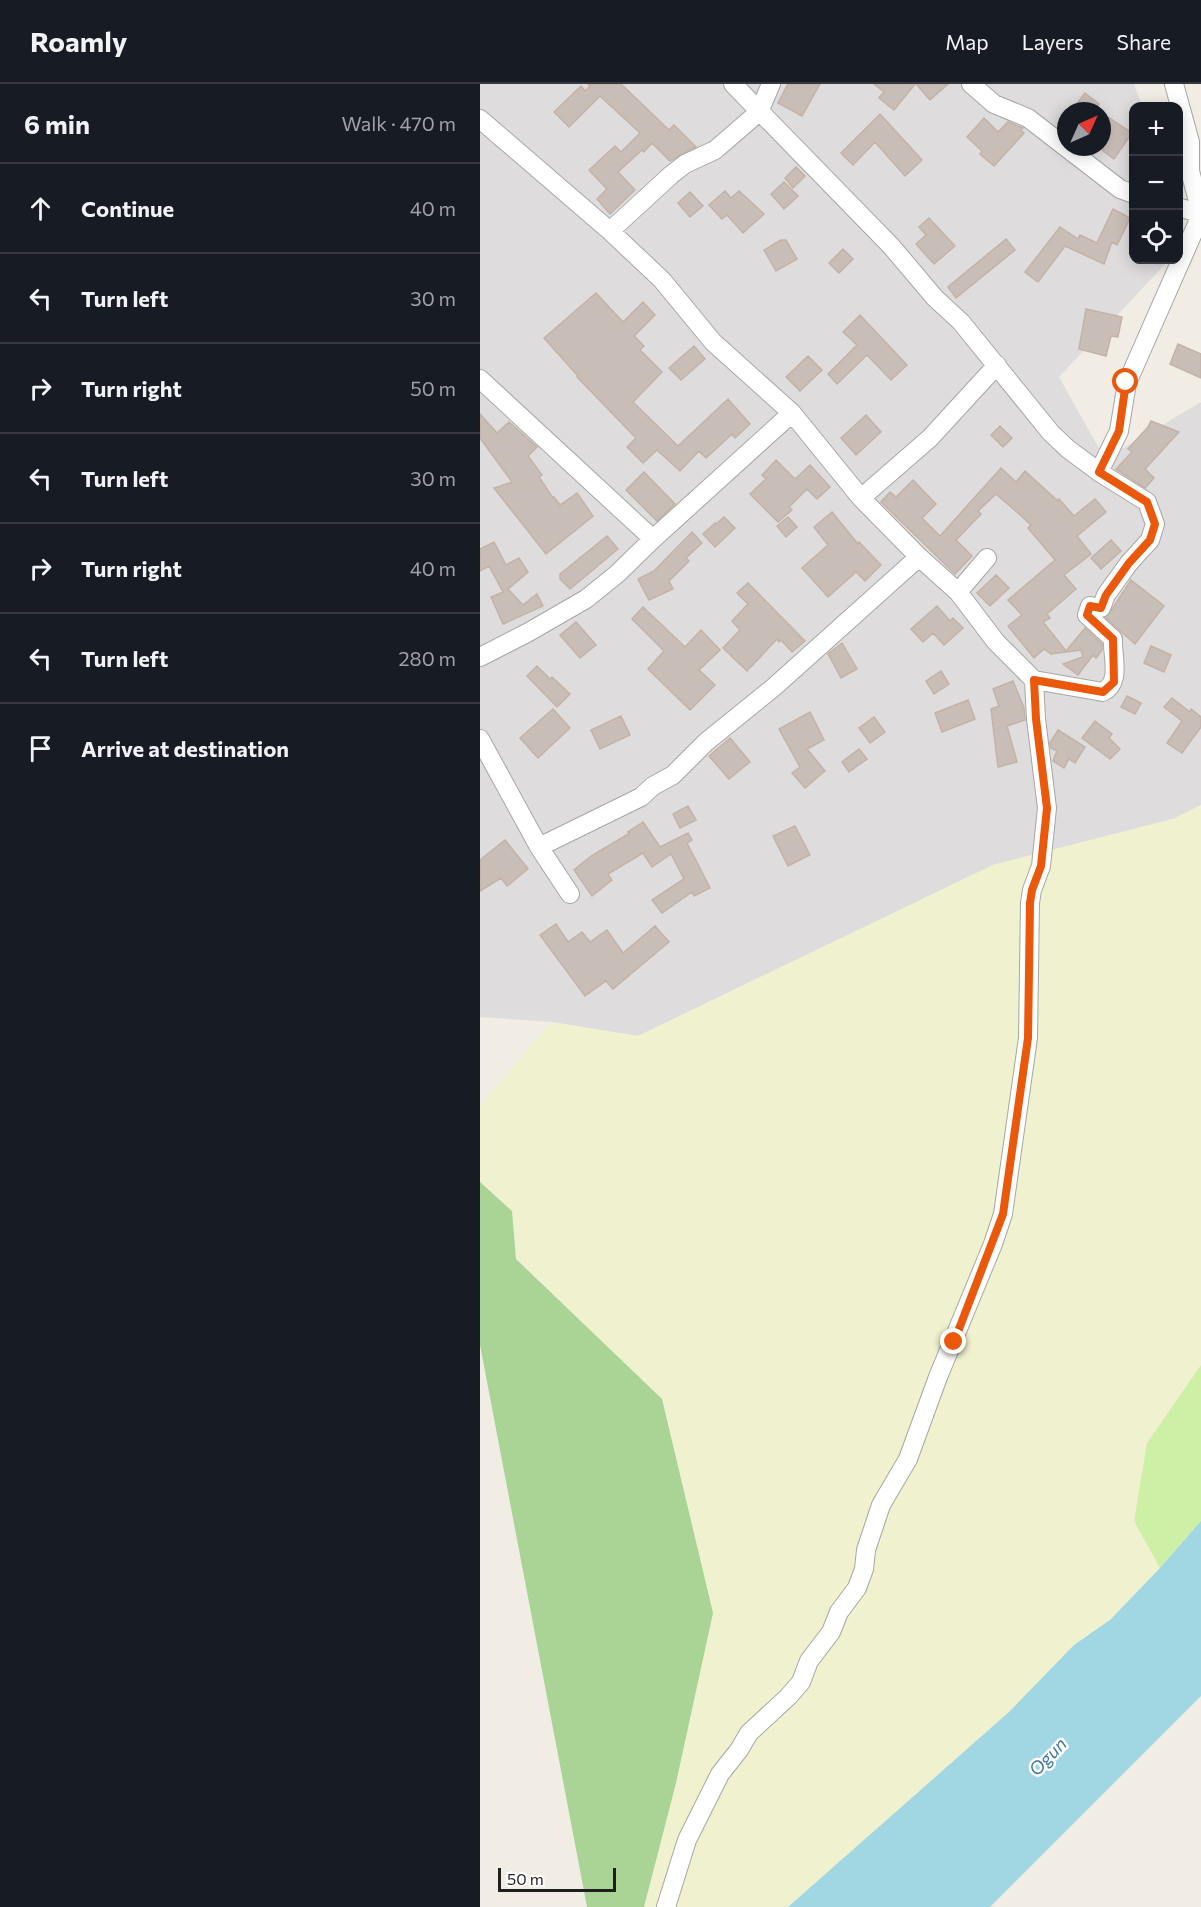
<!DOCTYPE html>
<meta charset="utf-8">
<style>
:root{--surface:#171b24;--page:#242831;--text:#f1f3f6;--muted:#9ea1a6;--line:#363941}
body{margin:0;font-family:Commissioner,sans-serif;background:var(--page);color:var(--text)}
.controls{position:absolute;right:18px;top:18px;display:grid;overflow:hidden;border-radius:12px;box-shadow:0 3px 15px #0003}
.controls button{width:54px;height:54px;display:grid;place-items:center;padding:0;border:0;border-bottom:2px solid var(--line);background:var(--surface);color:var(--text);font:30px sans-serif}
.compass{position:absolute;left:577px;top:18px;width:54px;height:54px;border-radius:50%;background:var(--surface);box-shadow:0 3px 15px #0003;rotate:45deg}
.scale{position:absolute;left:18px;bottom:15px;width:118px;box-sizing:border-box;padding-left:6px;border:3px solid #1f1f1f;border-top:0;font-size:16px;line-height:21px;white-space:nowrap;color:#1f1f1f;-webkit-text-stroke:4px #fff;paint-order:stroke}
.stop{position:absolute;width:18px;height:18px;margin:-14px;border:4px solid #ea580c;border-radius:50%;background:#fff}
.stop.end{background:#ea580c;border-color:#fff;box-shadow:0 2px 6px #0008}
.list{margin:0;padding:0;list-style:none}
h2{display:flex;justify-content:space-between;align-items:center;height:78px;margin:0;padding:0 24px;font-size:26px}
h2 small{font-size:20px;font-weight:400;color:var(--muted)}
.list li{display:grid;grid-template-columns:39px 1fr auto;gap:18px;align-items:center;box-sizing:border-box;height:90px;padding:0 24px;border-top:2px solid var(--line)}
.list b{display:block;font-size:22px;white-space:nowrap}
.list em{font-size:20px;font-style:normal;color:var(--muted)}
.icon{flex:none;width:33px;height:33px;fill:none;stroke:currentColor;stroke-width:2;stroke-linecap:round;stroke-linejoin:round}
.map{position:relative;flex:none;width:721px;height:1823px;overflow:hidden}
header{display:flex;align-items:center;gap:36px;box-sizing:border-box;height:84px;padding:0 30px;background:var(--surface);border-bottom:2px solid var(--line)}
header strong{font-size:28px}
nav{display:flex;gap:33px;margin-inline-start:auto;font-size:21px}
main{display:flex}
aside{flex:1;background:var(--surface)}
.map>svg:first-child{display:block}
</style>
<header>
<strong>Roamly</strong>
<nav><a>Map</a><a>Layers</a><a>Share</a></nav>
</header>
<main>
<aside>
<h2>6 min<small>Walk · 470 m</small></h2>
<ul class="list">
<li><svg class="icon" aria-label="ahead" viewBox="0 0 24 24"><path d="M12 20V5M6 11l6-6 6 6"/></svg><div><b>Continue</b></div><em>40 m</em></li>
<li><svg class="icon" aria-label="left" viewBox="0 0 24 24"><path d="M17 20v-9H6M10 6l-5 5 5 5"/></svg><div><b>Turn left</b></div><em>30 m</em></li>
<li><svg class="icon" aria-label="right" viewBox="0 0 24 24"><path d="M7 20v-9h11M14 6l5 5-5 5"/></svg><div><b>Turn right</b></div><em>50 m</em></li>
<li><svg class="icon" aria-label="left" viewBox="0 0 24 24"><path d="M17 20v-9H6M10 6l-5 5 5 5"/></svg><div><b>Turn left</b></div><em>30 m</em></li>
<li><svg class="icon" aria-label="right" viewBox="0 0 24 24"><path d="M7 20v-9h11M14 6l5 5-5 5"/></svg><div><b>Turn right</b></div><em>40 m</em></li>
<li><svg class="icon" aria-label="left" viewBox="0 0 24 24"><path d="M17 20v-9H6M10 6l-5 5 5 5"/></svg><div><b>Turn left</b></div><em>280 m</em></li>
<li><svg class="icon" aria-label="arrive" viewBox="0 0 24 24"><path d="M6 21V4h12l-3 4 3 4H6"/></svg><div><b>Arrive at destination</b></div></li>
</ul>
</aside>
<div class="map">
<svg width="721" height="1823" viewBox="0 0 721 1823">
<rect width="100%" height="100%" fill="#f1ede5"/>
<path fill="#dedcdc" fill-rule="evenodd" d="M 0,0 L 654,0 L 662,22 L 654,22 L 654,176 L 689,176 L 579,293 L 625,375 L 721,318 L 721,721 L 693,735 L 513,781 L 158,952 L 72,938 L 0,933 ZM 586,27 L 622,27 L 622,63 L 586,63 Z"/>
<path fill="#f0f1ce" d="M 721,721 L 721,1281 L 667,1359 L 654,1437 L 680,1484 L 630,1536 L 594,1561 L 529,1628 L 308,1823 L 164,1823 L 196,1699 L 182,1315 L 36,1175 L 32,1127 L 0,1098 L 0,1021 L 72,938 L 158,952 L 513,781 L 693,735 Z"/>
<path fill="#cdf0a6" d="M 721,1281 L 721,1437 L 680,1484 L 654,1437 L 667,1359 Z"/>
<path fill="#aad496" d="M 0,1098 L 32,1127 L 36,1175 L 182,1315 L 233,1529 L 196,1699 L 164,1823 L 107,1823 L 0,1261 Z"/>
<path fill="#a1d6e3" d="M 721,1437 L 721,1612 L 510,1823 L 308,1823 L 529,1628 L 594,1561 L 630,1536 L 680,1484 Z"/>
<path fill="#c9beb7" stroke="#c4b2a6" stroke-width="1.5" d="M 108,0 L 141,0 L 189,46 L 194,41 L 216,63 L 190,77 L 172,59 L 164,68 L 162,66 L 138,88 L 155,106 L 130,130 L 117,115 L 127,105 L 109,86 L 135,62 L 141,68 L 160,49 L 120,12 L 89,43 L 74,28 L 101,2 L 105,7 L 110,2 Z
M 308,0 L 340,0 L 322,32 L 298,19 Z
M 394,0 L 435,0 L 414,26 L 399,14 L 404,8 Z
M 436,0 L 468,0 L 450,16 Z
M 605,9 L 619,20 L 613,27 L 591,27 Z
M 622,29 L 652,49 L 634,75 L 622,66 Z
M 400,30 L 442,76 L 425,92 L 395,58 L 373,81 L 361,69 Z
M 504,34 L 518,48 L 528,38 L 543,44 L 541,46 L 544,49 L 514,82 L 500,70 L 502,67 L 487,53 Z
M 316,83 L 325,92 L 313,104 L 305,94 Z
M 304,98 L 318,112 L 304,125 L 291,110 Z
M 245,107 L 251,114 L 259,107 L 284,130 L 263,149 L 247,131 L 242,135 L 229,121 Z
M 210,108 L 223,122 L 210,133 L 198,119 Z
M 633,125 L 650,134 L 637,161 L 632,158 L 624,180 L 585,162 L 558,198 L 545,188 L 580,143 L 598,155 L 600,151 L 617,159 Z
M 449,134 L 475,162 L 454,180 L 436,160 L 446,151 L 439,143 Z
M 526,155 L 535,166 L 476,214 L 468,203 Z
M 301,156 L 306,156 L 317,175 L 296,187 L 284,166 Z
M 363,165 L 373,175 L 359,189 L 349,179 Z
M 116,209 L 143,238 L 163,218 L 175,231 L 154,252 L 164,262 L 160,266 L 182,288 L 153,318 L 198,362 L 248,315 L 270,340 L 255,354 L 252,350 L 226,374 L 219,367 L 200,387 L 177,366 L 163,379 L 147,363 L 156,354 L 97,293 L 98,292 L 64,254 Z
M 606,225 L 642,233 L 638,253 L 631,252 L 626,272 L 599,265 Z
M 380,231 L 427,281 L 411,296 L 387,271 L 357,300 L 348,290 L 377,261 L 363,248 Z
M 698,260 L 721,270 L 721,294 L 690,280 Z
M 214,262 L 225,275 L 201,296 L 189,284 Z
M 328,272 L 342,286 L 320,307 L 306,293 Z
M 0,330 L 17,349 L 29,338 L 57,363 L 48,372 L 62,391 L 59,393 L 73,414 L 74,413 L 80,421 L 97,409 L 113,432 L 66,470 L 14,404 L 32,398 L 0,354 Z
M 386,331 L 401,348 L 376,371 L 361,354 Z
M 671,337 L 699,348 L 665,385 L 674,394 L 665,404 L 636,385 L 652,368 L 648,365 L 668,343 Z
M 520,342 L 532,354 L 523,363 L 511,351 Z
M 296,376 L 315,395 L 330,381 L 350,403 L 337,415 L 327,405 L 309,423 L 312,426 L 298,438 L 270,410 L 286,395 L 282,391 Z
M 521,384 L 536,398 L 545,387 L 578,417 L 579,415 L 594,432 L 615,415 L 626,428 L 597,452 L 611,470 L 584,491 L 596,505 L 567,530 L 570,534 L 563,538 L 586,567 L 605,544 L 622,560 L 622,566 L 616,574 L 613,571 L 598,591 L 583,580 L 603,573 L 601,566 L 571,570 L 564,565 L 554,574 L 528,542 L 542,531 L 528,516 L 575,476 L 548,444 L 551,441 L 538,429 L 516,410 L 498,427 L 501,430 L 476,456 L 492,472 L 475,490 L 401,418 L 410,408 L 416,413 L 433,396 L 456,420 L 442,434 L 460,452 Z
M 164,388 L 195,420 L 177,437 L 146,406 Z
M 352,428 L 378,460 L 379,458 L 401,481 L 385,497 L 376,488 L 348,513 L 322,484 L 348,461 L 334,443 Z
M 244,433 L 255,444 L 235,463 L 223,450 L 235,439 L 236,440 Z
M 308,433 L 317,443 L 306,453 L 297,442 Z
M 212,448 L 222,459 L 206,474 L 209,477 L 189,497 L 193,505 L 169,516 L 158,495 L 174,487 Z
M 127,452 L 138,465 L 90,505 L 80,495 L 80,490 Z
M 631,456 L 641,467 L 621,485 L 611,474 Z
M 14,458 L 26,481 L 39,474 L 48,488 L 28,505 L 43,521 L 57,510 L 63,522 L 23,540 L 11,513 L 23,508 L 9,482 L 0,487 L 0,465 Z
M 516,491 L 529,504 L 510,522 L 497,509 Z
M 651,496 L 684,522 L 655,560 L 626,534 Z
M 268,499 L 325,557 L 312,568 L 301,556 L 299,558 L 297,555 L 267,587 L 243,564 L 260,546 L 252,537 L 268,520 L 257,509 Z
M 457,522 L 470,537 L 473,534 L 483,544 L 464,561 L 453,549 L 443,558 L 431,545 Z
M 163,523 L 205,563 L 221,546 L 240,566 L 219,586 L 235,601 L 210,626 L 168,585 L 184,567 L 152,535 Z
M 96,538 L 116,561 L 100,574 L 80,551 Z
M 362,559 L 377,585 L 361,594 L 348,570 Z
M 671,562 L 691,571 L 684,588 L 664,579 Z
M 57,582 L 70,595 L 72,593 L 90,610 L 77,623 L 47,592 Z
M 461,587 L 469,600 L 454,610 L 446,597 Z
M 533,597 L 544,624 L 545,636 L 527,642 L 537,678 L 518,683 L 511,625 L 519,622 L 513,605 Z
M 647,612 L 661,619 L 655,630 L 641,623 Z
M 692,614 L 710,628 L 711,625 L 721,633 L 721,643 L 702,669 L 687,659 L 702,637 L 684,623 Z
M 488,616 L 495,635 L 462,648 L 455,629 Z
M 73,625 L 90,644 L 58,674 L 40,654 Z
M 330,628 L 344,656 L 327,665 L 345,687 L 325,704 L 312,689 L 320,683 L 299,645 Z
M 141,632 L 150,651 L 120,665 L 111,646 Z
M 394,633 L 405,648 L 390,659 L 379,644 Z
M 615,637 L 632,650 L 629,654 L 640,665 L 630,675 L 602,654 Z
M 578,646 L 605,663 L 595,679 L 589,675 L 584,684 L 573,677 L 577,667 L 571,664 L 570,659 Z
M 250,654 L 270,678 L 249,695 L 229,672 Z
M 379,665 L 387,675 L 369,688 L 362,678 Z
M 208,722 L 216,736 L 200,744 L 193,730 Z
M 163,738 L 180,763 L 208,749 L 212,756 L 207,759 L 230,804 L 214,812 L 212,808 L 182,829 L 172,816 L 204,795 L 191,770 L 172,783 L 163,769 L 128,790 L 132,796 L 112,812 L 94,786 L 111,772 L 150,749 L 148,748 Z
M 315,742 L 330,771 L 308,782 L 293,752 Z
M 25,756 L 48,785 L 27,802 L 21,794 L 0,807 L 0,776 Z
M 76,840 L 88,858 L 102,848 L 110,858 L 127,846 L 143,869 L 175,842 L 189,858 L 133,905 L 126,897 L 105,912 L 60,851 Z"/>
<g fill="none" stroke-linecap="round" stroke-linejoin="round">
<g stroke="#a6a6a6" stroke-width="20">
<path id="minor" d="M 491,0 L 514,20 L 548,34 L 640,105 L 654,110
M 694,0 L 710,58 L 710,87 L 721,129
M 0,35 L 130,147 L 182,196 L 233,258 L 312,329 L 381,414 L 439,473 L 478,508 L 516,558 L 554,596 L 623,608 C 642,598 632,573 633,555 L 607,531 L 610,522 L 621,524 L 626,511 L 649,479 L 670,456 L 675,440 L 667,418 L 619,388 L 588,365 L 571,349 L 481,238 L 455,214 L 411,162 L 253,0
M 698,123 L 721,130
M 130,147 L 191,91 L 205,80 L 235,66 L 279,28 L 291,0
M 0,295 L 173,455
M 619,388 L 639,347 L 647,299 L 721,131
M 381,414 L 450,354 L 517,281
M 478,508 L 507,474
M 0,573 L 47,549 L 106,515 L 137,490 L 173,455 L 312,329
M 0,655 L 59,763 L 90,810
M 59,763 L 161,713 L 173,702 L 193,691 L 226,658 L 294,603 L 439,473
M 186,1823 L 207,1756 L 240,1690 L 259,1666 L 269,1649 L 308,1613 L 321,1598 L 329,1577 L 351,1548 L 359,1528 L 377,1504 L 384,1485 L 386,1466 L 401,1421 L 428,1375 L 458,1293 L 513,1160 L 523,1130 L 548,954 L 550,819 L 552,806 L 561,782 L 567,724 L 556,635 L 554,596"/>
</g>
<use href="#minor" stroke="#fff" stroke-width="18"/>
</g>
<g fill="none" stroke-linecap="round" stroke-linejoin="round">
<path stroke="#ea580c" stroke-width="8" d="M 474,1258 L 523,1130 L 548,954 L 550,819 L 552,806 L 561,782 L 567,724 L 556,635 L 554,596 L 623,608 L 634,598 L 633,555 L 607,531 L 610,522 L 621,524 L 626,511 L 649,479 L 670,456 L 675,440 L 667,418 L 619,388 L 639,347 L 646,298"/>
</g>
<g text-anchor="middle" stroke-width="5" stroke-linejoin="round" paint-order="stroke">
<g font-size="18" font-style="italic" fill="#3d77a8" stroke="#fff">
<text transform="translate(568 1673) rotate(-46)" y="6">Ogun</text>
</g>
</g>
</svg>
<div class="controls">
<button>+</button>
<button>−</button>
<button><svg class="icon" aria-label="locate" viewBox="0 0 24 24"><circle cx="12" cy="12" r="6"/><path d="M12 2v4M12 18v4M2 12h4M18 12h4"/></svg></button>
</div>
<svg class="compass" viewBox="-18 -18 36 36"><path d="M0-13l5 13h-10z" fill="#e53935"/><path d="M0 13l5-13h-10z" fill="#9ea1a6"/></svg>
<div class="scale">50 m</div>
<div class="stop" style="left:646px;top:298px"></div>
<div class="stop end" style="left:474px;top:1258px"></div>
</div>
</main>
